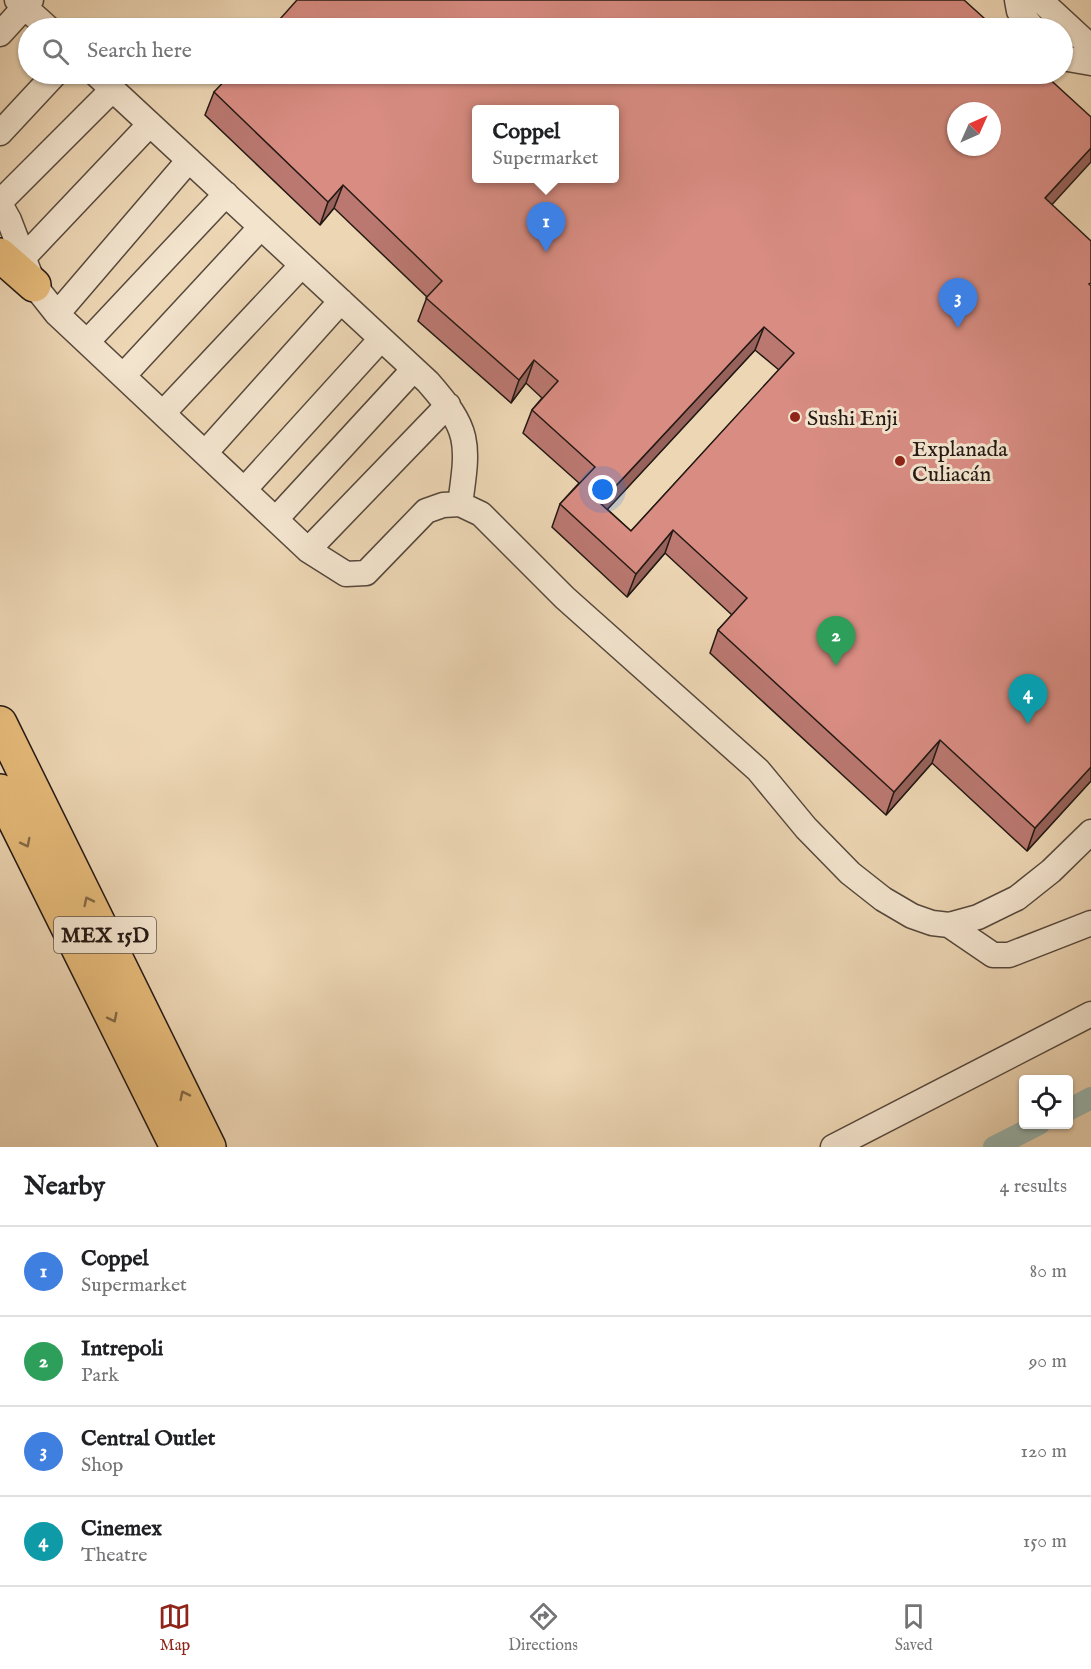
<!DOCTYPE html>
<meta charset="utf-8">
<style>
:root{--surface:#fff;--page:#f6f6f6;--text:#202124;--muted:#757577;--line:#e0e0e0;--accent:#8f2418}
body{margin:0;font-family:"IM FELL English",serif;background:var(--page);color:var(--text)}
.controls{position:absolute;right:18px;bottom:18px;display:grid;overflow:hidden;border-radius:6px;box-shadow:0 2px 4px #0004}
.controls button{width:54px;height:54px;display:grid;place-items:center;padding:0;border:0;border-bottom:2px solid var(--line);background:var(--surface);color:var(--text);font:30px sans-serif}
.compass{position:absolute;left:947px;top:102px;width:54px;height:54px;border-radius:50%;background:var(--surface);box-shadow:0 2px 4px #0004;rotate:45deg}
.you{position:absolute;left:603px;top:490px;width:21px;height:21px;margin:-15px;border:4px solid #fff;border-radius:50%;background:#1a73e8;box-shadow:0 0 0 9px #1a73e833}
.badge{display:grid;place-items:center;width:39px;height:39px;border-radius:50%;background:var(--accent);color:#fff;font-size:20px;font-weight:700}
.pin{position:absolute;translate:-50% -50px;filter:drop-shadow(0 2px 3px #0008)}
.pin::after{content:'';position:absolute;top:32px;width:21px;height:18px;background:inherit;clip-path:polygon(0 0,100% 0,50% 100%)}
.popup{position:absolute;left:472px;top:105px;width:147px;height:78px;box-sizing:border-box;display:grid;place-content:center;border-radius:6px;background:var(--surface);filter:drop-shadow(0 2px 4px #0005);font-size:20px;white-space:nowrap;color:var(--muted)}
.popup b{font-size:22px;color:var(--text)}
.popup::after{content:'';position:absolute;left:50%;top:100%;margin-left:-12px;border:12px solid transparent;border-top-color:var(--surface)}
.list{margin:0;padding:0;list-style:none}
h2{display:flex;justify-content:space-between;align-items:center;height:78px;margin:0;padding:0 24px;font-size:26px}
h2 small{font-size:20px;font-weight:400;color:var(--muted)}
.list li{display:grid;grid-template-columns:39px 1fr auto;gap:18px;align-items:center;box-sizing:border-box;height:90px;padding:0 24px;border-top:2px solid var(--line)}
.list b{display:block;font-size:22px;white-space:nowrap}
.list p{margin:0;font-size:20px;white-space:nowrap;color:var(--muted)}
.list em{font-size:20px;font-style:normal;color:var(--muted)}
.icon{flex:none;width:33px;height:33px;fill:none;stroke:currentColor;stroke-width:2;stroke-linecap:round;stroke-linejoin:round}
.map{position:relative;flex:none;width:1091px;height:1147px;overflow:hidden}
.search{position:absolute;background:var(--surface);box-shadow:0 2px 4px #0004;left:18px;right:18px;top:18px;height:66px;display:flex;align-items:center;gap:15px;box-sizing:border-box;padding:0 21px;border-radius:33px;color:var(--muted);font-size:22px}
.sheet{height:438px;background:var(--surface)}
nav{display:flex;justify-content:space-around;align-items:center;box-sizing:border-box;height:84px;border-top:2px solid var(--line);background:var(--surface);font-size:16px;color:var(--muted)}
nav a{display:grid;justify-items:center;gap:3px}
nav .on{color:var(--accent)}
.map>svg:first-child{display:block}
</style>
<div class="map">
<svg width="1091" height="1147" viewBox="0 0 1091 1147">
<rect width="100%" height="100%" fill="#edd6b4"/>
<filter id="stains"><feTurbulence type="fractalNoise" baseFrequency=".00333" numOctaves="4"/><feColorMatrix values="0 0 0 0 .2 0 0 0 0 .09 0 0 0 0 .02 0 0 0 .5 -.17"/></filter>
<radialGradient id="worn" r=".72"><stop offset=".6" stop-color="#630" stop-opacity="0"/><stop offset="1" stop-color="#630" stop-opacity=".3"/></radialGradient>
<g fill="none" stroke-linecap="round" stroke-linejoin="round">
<path stroke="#9ab8b2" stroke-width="22" d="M 1068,1110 L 1091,1098
M 994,1147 L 1039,1124"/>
<g stroke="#56483c" stroke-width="27">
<path id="minor" d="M 17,0 L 48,28
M 1017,0 L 1019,11 L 1033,28
M 1040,0 L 1091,47
M 0,34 L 31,0
M 1062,56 L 1068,59 L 1091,63
M 96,74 L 428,382 C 470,430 469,441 460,504
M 0,133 L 55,74
M 0,202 L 113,89
M 0,204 L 9,220 L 34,285 L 57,314 L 308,550 L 346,574 L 366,573 L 426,511 L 443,505 L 460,504 L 481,514 L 565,598 L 758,770 L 806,828 L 850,873 L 883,899 L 912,916 L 932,923 L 949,925 L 978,917 L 1017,898 L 1051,871 L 1091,832
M 23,258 L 150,124
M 57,314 L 189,160
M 88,341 L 226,194
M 123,376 L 261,227
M 163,413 L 302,265
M 205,453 L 341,301
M 244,490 L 381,339
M 276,519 L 414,369
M 308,550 L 448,405
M 949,925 L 993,955 L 1009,955 L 1091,923
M 833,1147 L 1091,1014"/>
</g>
<g stroke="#241914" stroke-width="36">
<path id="highway" d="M 0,255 L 34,285
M 0,723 L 209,1147
M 0,791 L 177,1147"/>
</g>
<use href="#minor" stroke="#f3e4ce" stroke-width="24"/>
<use href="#highway" stroke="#e6bb7a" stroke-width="33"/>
</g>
<path fill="#ba7870" stroke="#241914" stroke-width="1.5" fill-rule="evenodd" d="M 214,92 L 1052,205 L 1091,781 L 1027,851 L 932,763 L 886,815 L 710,653 L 718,630 L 732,615 L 665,553 L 627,597 L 552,527 L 560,504 L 579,483 L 523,433 L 532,410 L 542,398 L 526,383 L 511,403 L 418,321 L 427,297 L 334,208 L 320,225 L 205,115 ZM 755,350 L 779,370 L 631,531 L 607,509 Z"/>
<path fill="#97625b" stroke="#241914" stroke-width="1.5" d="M 1091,148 L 1091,162 L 1037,221 L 1045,198 Z
M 343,185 L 334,208 L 320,225 L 328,202 Z
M 764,327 L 755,350 L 592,526 L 600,503 Z
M 534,360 L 526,383 L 511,403 L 519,380 Z
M 673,530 L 665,553 L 627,597 L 636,574 Z
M 940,740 L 932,763 L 886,815 L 894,792 Z
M 1091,767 L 1091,781 L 1027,851 L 1035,828 Z"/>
<path fill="#d88c82" stroke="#241914" stroke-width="1.5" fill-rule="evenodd" d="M 297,0 L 964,0 L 995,28 L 272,28 Z
M 231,74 L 1044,74 L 1091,117 L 1091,148 L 1045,198 L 1091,241 L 1091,283 L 1089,284 L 1091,286 L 1091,767 L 1035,828 L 940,740 L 894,792 L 718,630 L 747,598 L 673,530 L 636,574 L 560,504 L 595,467 L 532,410 L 558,381 L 534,360 L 519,380 L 426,298 L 442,281 L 343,185 L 328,202 L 214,92 ZM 477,110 L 615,110 L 615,178 L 477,178 ZM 956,111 L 992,111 L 992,147 L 956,147 ZM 764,327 L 794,353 L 631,531 L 600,503 Z"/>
<defs><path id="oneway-chevron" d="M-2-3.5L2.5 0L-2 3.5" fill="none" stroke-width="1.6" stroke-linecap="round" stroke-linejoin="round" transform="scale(1.5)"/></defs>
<g stroke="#856a47">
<use href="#oneway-chevron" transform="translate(26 843) rotate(63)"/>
<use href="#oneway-chevron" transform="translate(88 901) rotate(-116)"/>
<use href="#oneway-chevron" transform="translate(113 1018) rotate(63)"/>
<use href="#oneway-chevron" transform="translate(184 1095) rotate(-116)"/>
</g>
<g fill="#8f2418" stroke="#f3e4ce" stroke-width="2">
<circle cx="795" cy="417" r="6"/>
<circle cx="900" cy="461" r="6"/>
</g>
<g text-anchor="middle" stroke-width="6" stroke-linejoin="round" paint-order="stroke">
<rect fill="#f3e4ce" stroke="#62564c" stroke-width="1.5" x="54" y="917" width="102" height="36" rx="4.5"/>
<g font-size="21" font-weight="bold" fill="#241914">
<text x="105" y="942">MEX 15D</text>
</g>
<g font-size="22" fill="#241914" stroke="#f3e4ce" text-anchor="start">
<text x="807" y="425">Sushi Enji</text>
<text x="912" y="456">Explanada<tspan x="912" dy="25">Culiacán</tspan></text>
</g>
</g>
<rect width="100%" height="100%" filter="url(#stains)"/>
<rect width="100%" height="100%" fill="url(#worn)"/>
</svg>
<div class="controls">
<button><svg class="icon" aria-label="locate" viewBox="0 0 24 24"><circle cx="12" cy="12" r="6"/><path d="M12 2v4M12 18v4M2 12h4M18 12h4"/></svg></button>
</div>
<svg class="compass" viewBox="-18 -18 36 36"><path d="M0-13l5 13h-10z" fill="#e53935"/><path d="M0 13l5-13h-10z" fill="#757577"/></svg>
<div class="you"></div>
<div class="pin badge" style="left:546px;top:252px;background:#3f7fe0">1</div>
<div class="popup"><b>Coppel</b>Supermarket</div>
<div class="pin badge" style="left:836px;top:666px;background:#2e9e5b">2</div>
<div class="pin badge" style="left:958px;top:328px;background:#3f7fe0">3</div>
<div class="pin badge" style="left:1028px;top:724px;background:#0f9aa8">4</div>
<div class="search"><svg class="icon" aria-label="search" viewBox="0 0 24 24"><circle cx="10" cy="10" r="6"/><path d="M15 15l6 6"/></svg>Search here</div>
</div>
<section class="sheet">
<h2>Nearby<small>4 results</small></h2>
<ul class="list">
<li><span class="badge" style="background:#3f7fe0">1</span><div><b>Coppel</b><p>Supermarket</p></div><em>80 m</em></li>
<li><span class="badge" style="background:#2e9e5b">2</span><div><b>Intrepoli</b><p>Park</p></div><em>90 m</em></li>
<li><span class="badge" style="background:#3f7fe0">3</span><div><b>Central Outlet</b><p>Shop</p></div><em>120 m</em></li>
<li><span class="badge" style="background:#0f9aa8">4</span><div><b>Cinemex</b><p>Theatre</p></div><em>150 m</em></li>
</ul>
</section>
<nav>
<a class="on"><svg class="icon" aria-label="map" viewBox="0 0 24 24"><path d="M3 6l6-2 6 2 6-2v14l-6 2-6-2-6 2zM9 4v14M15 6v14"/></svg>Map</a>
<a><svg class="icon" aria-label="directions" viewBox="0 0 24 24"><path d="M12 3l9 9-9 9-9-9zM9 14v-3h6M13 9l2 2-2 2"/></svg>Directions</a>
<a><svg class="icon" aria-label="saved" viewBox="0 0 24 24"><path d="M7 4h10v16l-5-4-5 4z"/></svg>Saved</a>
</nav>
